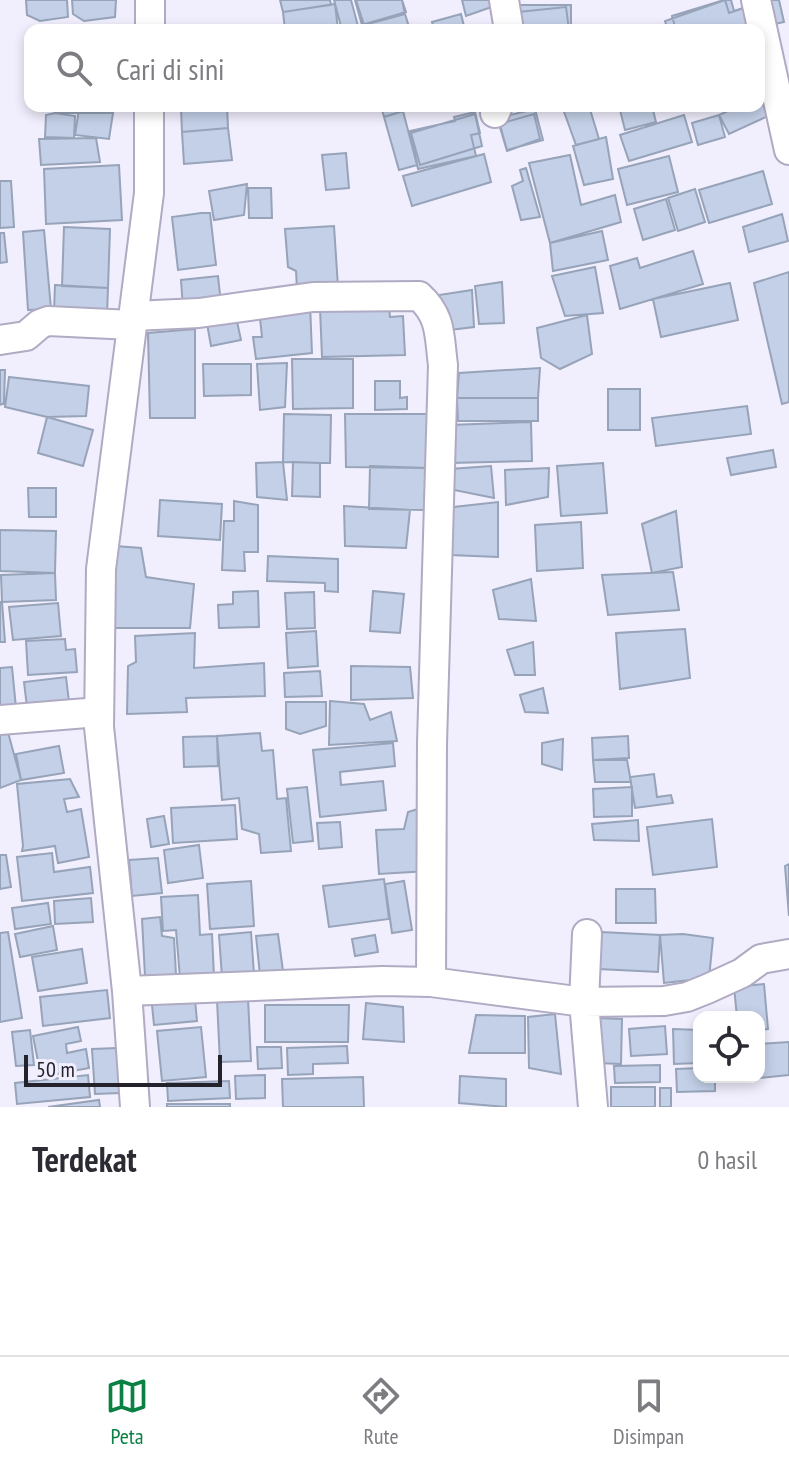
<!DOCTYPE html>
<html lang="id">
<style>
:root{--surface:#fff;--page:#f7f7f7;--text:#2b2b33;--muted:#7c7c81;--line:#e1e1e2;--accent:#0b8043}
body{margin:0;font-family:"PT Sans Narrow",sans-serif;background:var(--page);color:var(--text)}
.controls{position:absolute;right:24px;bottom:24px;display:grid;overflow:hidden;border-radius:16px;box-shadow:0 4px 12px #0003}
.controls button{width:72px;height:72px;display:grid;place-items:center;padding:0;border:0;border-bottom:2px solid var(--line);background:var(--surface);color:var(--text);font:40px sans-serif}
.scale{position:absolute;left:24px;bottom:20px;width:198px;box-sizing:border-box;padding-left:8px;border:4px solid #24222b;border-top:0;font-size:22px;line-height:28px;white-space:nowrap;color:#24222b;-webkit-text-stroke:6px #f1eefd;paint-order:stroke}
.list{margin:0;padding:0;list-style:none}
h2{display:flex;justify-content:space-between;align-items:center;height:104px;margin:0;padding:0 32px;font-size:34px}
h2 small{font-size:26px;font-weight:400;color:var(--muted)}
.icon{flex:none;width:44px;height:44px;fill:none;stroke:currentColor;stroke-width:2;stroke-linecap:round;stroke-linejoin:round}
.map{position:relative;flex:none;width:789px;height:1107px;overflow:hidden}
.search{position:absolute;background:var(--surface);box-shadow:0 4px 12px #0003;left:24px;right:24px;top:24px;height:88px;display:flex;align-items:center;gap:20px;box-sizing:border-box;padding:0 28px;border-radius:16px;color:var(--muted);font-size:30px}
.sheet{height:248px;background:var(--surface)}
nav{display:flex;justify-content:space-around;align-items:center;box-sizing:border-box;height:112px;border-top:2px solid var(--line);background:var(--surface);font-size:22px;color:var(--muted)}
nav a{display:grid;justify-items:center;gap:4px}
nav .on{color:var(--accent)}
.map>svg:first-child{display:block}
</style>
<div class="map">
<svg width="789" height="1107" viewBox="0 0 789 1107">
<rect width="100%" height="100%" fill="#f1eefd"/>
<path fill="#c3d0e7" stroke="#96a3b9" stroke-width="2" d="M 26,0 L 67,0 L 68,17 L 40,21 L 27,15 Z
M 72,0 L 116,0 L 115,17 L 84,21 L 73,14 Z
M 280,0 L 330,0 L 331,5 L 283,12 Z
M 334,0 L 351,0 L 359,30 L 342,30 Z
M 355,0 L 402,0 L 406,12 L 362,25 Z
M 356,0 L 402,0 L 405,14 L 364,25 Z
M 462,0 L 499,0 L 500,4 L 466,16 Z
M 724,0 L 731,0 L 734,11 L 746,7 L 753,30 L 676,30 L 672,16 Z
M 725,0 L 729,13 L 744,8 L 751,30 L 668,30 L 665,21 Z
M 760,0 L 779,0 L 784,22 L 766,26 Z
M 335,4 L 338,30 L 285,30 L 283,12 Z
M 510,5 L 571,5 L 571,30 L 513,30 Z
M 566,7 L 569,30 L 511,30 L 509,13 Z
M 405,14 L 410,30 L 366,30 L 364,25 Z
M 461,14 L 465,30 L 434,30 L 432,22 Z
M 759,96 L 768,116 L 729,134 L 719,115 L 739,106 L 759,106 Z
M 55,106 L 113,106 L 113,113 L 55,113 Z
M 227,106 L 228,128 L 182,132 L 181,109 Z
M 381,106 L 402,106 L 403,111 L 384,117 Z
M 562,106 L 589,106 L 599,139 L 576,145 Z
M 619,106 L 652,106 L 656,122 L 625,130 Z
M 79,109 L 113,113 L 109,139 L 75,135 Z
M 535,109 L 543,140 L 507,150 L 498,118 Z
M 403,111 L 417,165 L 399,170 L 384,117 Z
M 475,112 L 480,133 L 471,135 L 476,156 L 418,169 L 410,131 L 455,121 L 454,117 Z
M 55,113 L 75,116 L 74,138 L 45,137 L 46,115 Z
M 475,114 L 482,146 L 420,165 L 411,133 Z
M 534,114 L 540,139 L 507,151 L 499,124 Z
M 684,115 L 692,142 L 629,161 L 620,135 Z
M 719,115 L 725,137 L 698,145 L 692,123 Z
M 228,128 L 232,160 L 184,164 L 182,132 Z
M 606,137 L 613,179 L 584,185 L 573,146 Z
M 96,138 L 100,162 L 41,165 L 39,139 Z
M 346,153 L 349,188 L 326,190 L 322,155 Z
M 484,154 L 491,182 L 412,206 L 403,176 Z
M 570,155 L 581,205 L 615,195 L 621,222 L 550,243 L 529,163 Z
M 669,156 L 678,192 L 627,205 L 618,169 Z
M 119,165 L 122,220 L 46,224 L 44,169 Z
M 526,168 L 540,217 L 521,220 L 512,186 L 523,181 L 520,170 Z
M 763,171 L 772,204 L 709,223 L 699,190 Z
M 0,181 L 11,181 L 14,227 L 0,228 Z
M 247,184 L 244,215 L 214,220 L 209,191 Z
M 248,188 L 271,188 L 272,218 L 249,218 Z
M 695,189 L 705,222 L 678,231 L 668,198 Z
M 666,199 L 675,230 L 643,240 L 634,209 Z
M 201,213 L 210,213 L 216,265 L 178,270 L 172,217 Z
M 782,214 L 788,241 L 749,252 L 743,227 Z
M 334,226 L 338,287 L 297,289 L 296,271 L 288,267 L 285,229 Z
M 64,227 L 110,229 L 108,288 L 62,286 Z
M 44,230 L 51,309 L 28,310 L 23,232 Z
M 602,231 L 608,260 L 553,271 L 550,243 Z
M 0,233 L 4,233 L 7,262 L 0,263 Z
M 693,251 L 703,284 L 620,309 L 610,266 L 637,258 L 640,268 Z
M 595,267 L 603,313 L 565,316 L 552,276 Z
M 789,272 L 789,402 L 782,404 L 754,283 Z
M 218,276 L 221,304 L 183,308 L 181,280 Z
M 502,282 L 504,323 L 479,324 L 475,286 Z
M 730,283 L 738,320 L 661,337 L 653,299 Z
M 55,285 L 108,288 L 107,314 L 54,311 Z
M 472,290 L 474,327 L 442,331 L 439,295 Z
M 310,304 L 312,353 L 256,359 L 253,337 L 262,337 L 259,309 Z
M 389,306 L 390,317 L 403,316 L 405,355 L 322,357 L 320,308 Z
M 235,312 L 241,340 L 211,346 L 206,318 Z
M 587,315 L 592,354 L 560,369 L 541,358 L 537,328 Z
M 195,329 L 195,418 L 150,418 L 148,333 Z
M 292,359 L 353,359 L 353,408 L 293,409 Z
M 287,363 L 285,407 L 260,410 L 257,364 Z
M 203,364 L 251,364 L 251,395 L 204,396 Z
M 540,368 L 538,398 L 457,398 L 459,373 Z
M 0,370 L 5,370 L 4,403 L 0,405 Z
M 9,377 L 89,386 L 86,416 L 47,417 L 5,407 Z
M 375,381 L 400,381 L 400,398 L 407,397 L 407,409 L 375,410 Z
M 608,389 L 640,389 L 640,430 L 608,430 Z
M 457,398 L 538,398 L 538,421 L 458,421 Z
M 747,406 L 751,434 L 656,446 L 652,418 Z
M 284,414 L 331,415 L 330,463 L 283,462 Z
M 345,414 L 428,414 L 426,468 L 346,467 Z
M 47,417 L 93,430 L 83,466 L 38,453 Z
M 531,422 L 532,461 L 451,463 L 450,425 Z
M 773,450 L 776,467 L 731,475 L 727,458 Z
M 283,462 L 287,500 L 257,497 L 256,463 Z
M 293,462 L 320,463 L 320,497 L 292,496 Z
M 603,463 L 607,513 L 561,516 L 557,466 Z
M 370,466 L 426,468 L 424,510 L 369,509 Z
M 491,466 L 494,498 L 454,490 L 450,469 Z
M 549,468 L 548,497 L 506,505 L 505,470 Z
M 28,488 L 56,488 L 56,517 L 29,517 Z
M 160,500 L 222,504 L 220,540 L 158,536 Z
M 234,501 L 258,505 L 258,552 L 244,552 L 245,571 L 222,570 L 224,521 L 234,521 Z
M 498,502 L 498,557 L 450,555 L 445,508 Z
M 344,506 L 410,510 L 406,548 L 345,546 Z
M 676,511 L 682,567 L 652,573 L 642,524 Z
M 581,522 L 583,568 L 537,571 L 535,525 Z
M 0,530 L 56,531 L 55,573 L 0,571 Z
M 115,546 L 141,548 L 146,577 L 194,584 L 190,628 L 113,628 Z
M 268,556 L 338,559 L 338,592 L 325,591 L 325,583 L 267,581 Z
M 673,572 L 679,610 L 608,615 L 602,575 Z
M 55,573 L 56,600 L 2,602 L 1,575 Z
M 531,579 L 536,621 L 499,619 L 493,590 Z
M 258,591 L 259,627 L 219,628 L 218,605 L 233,604 L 233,592 Z
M 373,591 L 404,594 L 400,633 L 370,631 Z
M 314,592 L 315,628 L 287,629 L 285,593 Z
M 0,602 L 2,602 L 5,642 L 0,642 Z
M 58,603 L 61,636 L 13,640 L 9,607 Z
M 685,629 L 690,678 L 620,689 L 616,633 Z
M 316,631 L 318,666 L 288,668 L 286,633 Z
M 195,633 L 194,668 L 264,663 L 265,696 L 186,698 L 187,712 L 127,714 L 128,666 L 136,662 L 135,636 Z
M 65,639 L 66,650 L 75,649 L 77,672 L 28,675 L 26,641 Z
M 533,642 L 535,675 L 515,675 L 507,650 Z
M 351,666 L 410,667 L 413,698 L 351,700 Z
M 12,667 L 16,708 L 0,710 L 0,668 Z
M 320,671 L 322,696 L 285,697 L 284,673 Z
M 66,677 L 69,702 L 27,707 L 24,682 Z
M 543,688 L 548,713 L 525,712 L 520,695 Z
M 330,701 L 364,704 L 370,720 L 391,712 L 397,741 L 329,745 Z
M 286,702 L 326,702 L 326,726 L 300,734 L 286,729 Z
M 6,725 L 21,780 L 0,788 L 0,726 Z
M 260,733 L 262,751 L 273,750 L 277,799 L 286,798 L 291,851 L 261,853 L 259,834 L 242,829 L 239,798 L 222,800 L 217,736 Z
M 217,736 L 218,766 L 184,767 L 183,737 Z
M 628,736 L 629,758 L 593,760 L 592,738 Z
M 563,739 L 562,770 L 542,764 L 542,743 Z
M 393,743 L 395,766 L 340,772 L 341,785 L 383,781 L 386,810 L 320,817 L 313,750 Z
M 59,746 L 64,773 L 21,780 L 16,754 Z
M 593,760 L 627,760 L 631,782 L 595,782 Z
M 654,774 L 657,797 L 671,795 L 673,803 L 635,808 L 630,777 Z
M 70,779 L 79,797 L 64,799 L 67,812 L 81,809 L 89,857 L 58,863 L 55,846 L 22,851 L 23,846 L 17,784 Z
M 307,787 L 313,841 L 293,843 L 287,789 Z
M 632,787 L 632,816 L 594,817 L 593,789 Z
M 235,805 L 237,839 L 173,843 L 171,808 Z
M 424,807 L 428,871 L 379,874 L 376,830 L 404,829 L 408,812 Z
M 164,816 L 169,844 L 151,847 L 147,819 Z
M 712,819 L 717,867 L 653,875 L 647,827 Z
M 638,820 L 639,841 L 594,840 L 592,824 Z
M 340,822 L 342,847 L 319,849 L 317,823 Z
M 199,845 L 203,878 L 168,883 L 164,850 Z
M 52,853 L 54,872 L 90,867 L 93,893 L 22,901 L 17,857 Z
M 0,855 L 6,855 L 11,887 L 0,889 Z
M 158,858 L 162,893 L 132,896 L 129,860 Z
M 789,864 L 789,916 L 785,866 Z
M 384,879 L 389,919 L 329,927 L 323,886 Z
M 251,881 L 254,926 L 210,929 L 207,884 Z
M 404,881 L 412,930 L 392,933 L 385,884 Z
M 616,889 L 655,889 L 656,923 L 616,923 Z
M 198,895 L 200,935 L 212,934 L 214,977 L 180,978 L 176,930 L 163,931 L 161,897 Z
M 91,898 L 93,922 L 55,924 L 54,901 Z
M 48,903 L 51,924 L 15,929 L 12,908 Z
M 160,917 L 162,936 L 174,938 L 176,975 L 145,976 L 142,919 Z
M 53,926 L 57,950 L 20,957 L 15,934 Z
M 8,932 L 22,1018 L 0,1022 L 0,933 Z
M 251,932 L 254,974 L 222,977 L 219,935 Z
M 601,932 L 660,935 L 658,972 L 599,969 Z
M 278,934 L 283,971 L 260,975 L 256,936 Z
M 683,934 L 713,938 L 709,978 L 664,983 L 660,935 Z
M 375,935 L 378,952 L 355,956 L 352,939 Z
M 82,949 L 87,983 L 38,991 L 32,957 Z
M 764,984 L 768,1029 L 759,1030 L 759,1017 L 737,1017 L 734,987 Z
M 107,990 L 110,1018 L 43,1026 L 40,997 Z
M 248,998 L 251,1061 L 220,1062 L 217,1000 Z
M 195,1000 L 197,1021 L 154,1025 L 152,1005 Z
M 366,1003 L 403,1007 L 404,1042 L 363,1039 Z
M 265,1005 L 349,1005 L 348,1042 L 265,1042 Z
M 555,1014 L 561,1074 L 529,1068 L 528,1017 Z
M 476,1015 L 525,1016 L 525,1053 L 469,1053 Z
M 597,1018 L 622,1019 L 621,1064 L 596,1063 Z
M 665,1026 L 667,1054 L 631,1056 L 629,1029 Z
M 78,1027 L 81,1041 L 66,1044 L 67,1053 L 86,1049 L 89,1068 L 41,1077 L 33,1036 Z
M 201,1027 L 206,1077 L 162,1081 L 157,1031 Z
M 673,1029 L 699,1030 L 699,1063 L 674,1064 Z
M 30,1030 L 34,1065 L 16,1066 L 12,1032 Z
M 789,1042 L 789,1075 L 729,1081 L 729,1077 L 759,1077 L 759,1044 Z
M 347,1046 L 348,1063 L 313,1064 L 313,1074 L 288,1075 L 287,1048 Z
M 257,1047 L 281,1047 L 282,1068 L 258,1069 Z
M 117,1048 L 120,1093 L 95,1094 L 92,1049 Z
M 660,1065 L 660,1082 L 615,1083 L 614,1066 Z
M 699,1068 L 699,1077 L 715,1077 L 715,1091 L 677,1092 L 676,1069 Z
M 88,1075 L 90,1097 L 17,1104 L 15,1083 Z
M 265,1075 L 265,1098 L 236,1099 L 235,1076 Z
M 460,1076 L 506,1079 L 506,1107 L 459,1103 Z
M 363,1077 L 364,1107 L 283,1107 L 282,1079 Z
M 229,1081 L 230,1098 L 168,1101 L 167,1083 Z
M 611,1087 L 655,1087 L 655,1107 L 611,1107 Z
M 660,1088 L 671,1088 L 671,1107 L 660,1107 Z
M 99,1100 L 100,1107 L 48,1107 Z
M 167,1104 L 230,1104 L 230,1107 L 167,1107 Z"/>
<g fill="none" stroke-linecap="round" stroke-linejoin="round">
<g stroke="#b0aac3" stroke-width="32">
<path id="street" d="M 504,0 L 509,30
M 756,0 L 789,150
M 150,30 L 150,0
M 495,113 L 498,106
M 133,316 L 199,313 L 313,297 L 419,296 C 442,317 439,336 443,365 L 432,743 L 431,982
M 0,340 L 26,336 L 40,324 L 48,321 L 132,325
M 0,720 L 99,712
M 587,934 L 584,1002 L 593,1107
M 127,991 L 382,981 L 431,982 L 584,1002 L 664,1001 L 687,997 L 707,989 L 742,973 L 761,959 L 789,954
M 135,1107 L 127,991 L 99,727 L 101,569 L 149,193 L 149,106"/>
</g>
<use href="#street" stroke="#fff" stroke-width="28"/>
</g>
</svg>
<div class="controls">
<button><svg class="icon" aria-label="locate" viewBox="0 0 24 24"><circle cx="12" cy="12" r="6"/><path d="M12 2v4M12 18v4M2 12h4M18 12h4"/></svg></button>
</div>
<div class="scale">50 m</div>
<div class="search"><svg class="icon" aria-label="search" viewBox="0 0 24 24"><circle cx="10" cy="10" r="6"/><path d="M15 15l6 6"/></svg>Cari di sini</div>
</div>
<section class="sheet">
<h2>Terdekat<small>0 hasil</small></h2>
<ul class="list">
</ul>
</section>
<nav>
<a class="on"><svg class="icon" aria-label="map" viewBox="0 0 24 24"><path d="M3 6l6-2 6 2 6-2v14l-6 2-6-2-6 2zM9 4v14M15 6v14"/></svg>Peta</a>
<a><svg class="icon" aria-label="directions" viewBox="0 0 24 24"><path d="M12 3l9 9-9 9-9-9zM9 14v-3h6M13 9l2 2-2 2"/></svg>Rute</a>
<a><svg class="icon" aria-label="saved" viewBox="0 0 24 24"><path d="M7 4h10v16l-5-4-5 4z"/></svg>Disimpan</a>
</nav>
